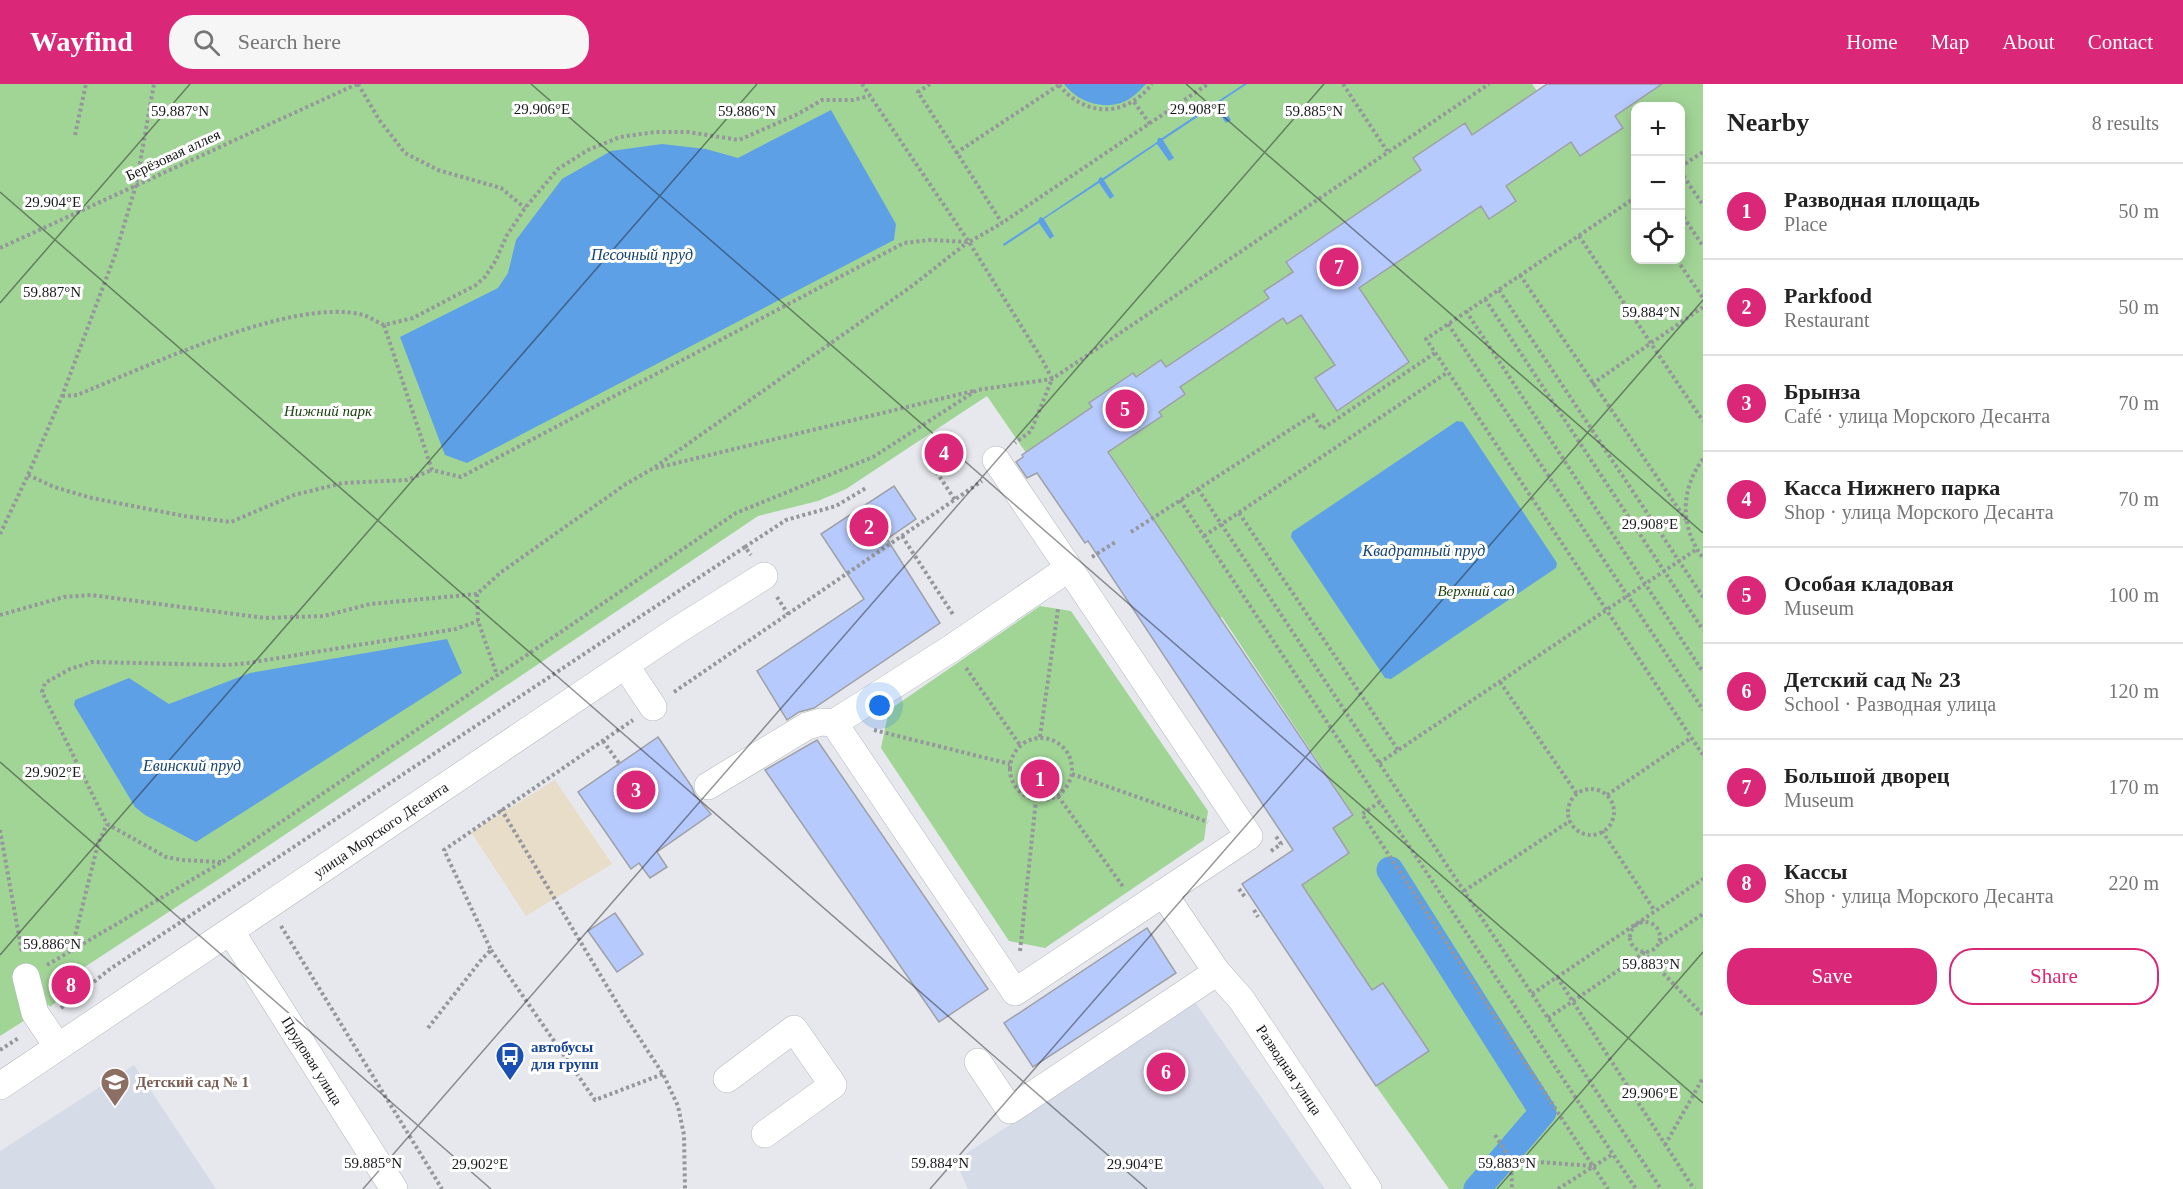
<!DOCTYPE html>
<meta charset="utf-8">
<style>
:root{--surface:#fff;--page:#f6f6f6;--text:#222;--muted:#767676;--line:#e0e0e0;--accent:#db2777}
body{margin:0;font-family:"Times New Roman",serif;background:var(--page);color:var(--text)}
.controls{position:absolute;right:18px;top:18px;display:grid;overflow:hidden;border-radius:12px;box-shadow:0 3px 15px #0003}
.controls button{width:54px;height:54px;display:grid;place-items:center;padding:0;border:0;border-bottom:2px solid var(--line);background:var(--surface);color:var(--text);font:30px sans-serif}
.you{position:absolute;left:880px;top:622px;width:21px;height:21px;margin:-15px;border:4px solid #fff;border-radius:50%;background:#1a73e8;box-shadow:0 0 0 9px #1a73e833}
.badge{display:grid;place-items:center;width:39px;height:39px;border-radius:50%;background:var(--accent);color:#fff;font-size:20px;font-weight:700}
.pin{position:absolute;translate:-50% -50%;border:3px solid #fff;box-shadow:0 2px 6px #0006}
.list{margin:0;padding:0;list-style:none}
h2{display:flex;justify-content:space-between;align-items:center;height:78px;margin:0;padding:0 24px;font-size:26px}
h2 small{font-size:20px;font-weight:400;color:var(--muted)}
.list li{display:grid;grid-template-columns:39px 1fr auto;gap:18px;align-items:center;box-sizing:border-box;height:96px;padding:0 24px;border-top:2px solid var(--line)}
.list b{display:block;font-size:22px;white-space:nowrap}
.list p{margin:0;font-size:20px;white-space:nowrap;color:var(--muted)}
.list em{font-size:20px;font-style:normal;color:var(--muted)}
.actions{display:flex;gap:12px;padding:18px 24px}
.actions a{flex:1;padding:14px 0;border:2px solid var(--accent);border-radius:24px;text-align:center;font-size:21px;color:var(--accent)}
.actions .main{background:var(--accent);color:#fff}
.icon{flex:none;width:33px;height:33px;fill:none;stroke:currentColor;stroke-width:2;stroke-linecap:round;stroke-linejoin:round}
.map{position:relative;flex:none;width:1703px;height:1105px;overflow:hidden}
header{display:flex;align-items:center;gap:36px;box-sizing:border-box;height:84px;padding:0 30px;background:var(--accent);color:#fff}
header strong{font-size:28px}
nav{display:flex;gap:33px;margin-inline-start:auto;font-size:21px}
.search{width:420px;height:54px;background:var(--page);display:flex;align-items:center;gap:15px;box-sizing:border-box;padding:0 21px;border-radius:24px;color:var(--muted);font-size:22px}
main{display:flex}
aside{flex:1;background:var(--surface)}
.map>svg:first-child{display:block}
</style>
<header>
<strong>Wayfind</strong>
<div class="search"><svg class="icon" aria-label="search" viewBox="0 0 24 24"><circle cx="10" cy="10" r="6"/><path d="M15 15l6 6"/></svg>Search here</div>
<nav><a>Home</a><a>Map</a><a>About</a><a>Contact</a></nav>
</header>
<main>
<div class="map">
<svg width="1703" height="1105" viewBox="0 0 1703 1105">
<rect width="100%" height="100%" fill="#e6e8ed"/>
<path fill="#e8ddc8" d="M 555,696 L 612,780 L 526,832 L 471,748 Z"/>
<path fill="#d6dbe8" d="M 1195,918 L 1325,1105 L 968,1105 L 955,1077 Z
M 134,981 L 216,1105 L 0,1105 L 0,1067 Z"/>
<path fill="#a1d596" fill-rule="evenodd" d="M 0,0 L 1532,0 L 1537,7 L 1472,51 L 1465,40 L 1421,86 L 1286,177 L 1293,188 L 1265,207 L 1269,214 L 1166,283 L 1161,276 L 1136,293 L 1132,289 L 1090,319 L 1092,323 L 1044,395 L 987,312 L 846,405 L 818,417 L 758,432 L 222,793 L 74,890 L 82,902 L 68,912 L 66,910 L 50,923 L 49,921 L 0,952 Z
M 1662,0 L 1703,0 L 1703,1105 L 1449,1105 L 1376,1002 L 1428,967 L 1383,899 L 1372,906 L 1302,801 L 1349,769 L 1333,744 L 1353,730 L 1222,533 L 1199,548 L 1203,509 L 1161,446 L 1139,460 L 1122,433 L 1143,418 L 1106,364 L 1119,361 L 1162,332 L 1159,328 L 1185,310 L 1180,303 L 1283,234 L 1287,240 L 1301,231 L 1335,281 L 1316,294 L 1338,327 L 1409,278 L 1359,204 L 1481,122 L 1489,134 L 1506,102 L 1571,58 L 1581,72 L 1622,45 L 1615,32 ZM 1636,22 L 1680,22 L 1680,176 L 1636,176 Z
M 1040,522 L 1071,527 L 1208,727 L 1204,756 L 1045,864 L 1009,857 L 881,664 L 889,626 Z"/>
<path fill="#5ea0e6" d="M 1064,0 L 1146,0 C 1142,4 1137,10 1132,13 C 1111,29 1079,20 1064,0 Z
M 1244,0 L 1247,0 L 1220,18 L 1231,36 L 1226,39 L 1214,22 L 1163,56 L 1174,74 L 1169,77 L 1157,60 L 1104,96 L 1114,112 L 1110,115 L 1099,99 L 1044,135 L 1054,152 L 1050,155 L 1039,139 L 1004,162 L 1003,160 L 1038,137 L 1040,133 L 1043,134 L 1098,97 L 1100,93 L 1103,94 L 1157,58 L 1158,54 L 1162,54 L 1213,20 L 1215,17 L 1218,17 Z
M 831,26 L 896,140 L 894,156 L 467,379 L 445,371 L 400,253 L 498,204 L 508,189 L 516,156 L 562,95 L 611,67 L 662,60 L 706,65 L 738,74 Z
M 1457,337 L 1463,338 L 1557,479 L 1556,484 L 1391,595 L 1385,594 L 1291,453 L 1292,448 Z
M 447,555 L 462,589 L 196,758 L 145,731 L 135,723 L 74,621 L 75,616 L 129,594 L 169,620 L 250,589 Z"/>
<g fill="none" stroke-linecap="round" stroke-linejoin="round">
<path stroke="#5ea0e6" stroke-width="27" d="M 1390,786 L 1543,1028 L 1477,1105"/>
</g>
<path fill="#b6cafd" stroke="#9ea0a5" stroke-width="1.5" d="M 1547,0 L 1662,0 L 1615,32 L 1623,44 L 1580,72 L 1571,58 L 1506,102 L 1516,117 L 1489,135 L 1481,122 L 1359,204 L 1409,278 L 1337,327 L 1315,294 L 1335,281 L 1301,231 L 1287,240 L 1283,234 L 1180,303 L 1185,310 L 1159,328 L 1162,332 L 1108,368 L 1353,731 L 1333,744 L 1349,769 L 1302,801 L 1372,906 L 1383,899 L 1429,967 L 1376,1002 L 1242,800 L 1293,766 L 1088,457 L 1085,459 L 1037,389 L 1027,394 L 1016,378 L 1023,373 L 1022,371 L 1092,323 L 1089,319 L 1133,289 L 1136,293 L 1161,276 L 1166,283 L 1269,214 L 1264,207 L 1293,188 L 1286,178 L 1421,86 L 1413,74 L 1465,39 L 1472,51 Z
M 894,402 L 916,435 L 887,455 L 940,539 L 814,624 L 799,628 L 787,636 L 757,587 L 864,515 L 821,450 Z
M 658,653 L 692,703 L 695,711 L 711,730 L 657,768 L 667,783 L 650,794 L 639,779 L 631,785 L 578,708 Z
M 817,656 L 988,905 L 939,938 L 765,686 Z
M 615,829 L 643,870 L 617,888 L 588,847 Z
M 1147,844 L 1176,889 L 1033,983 L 1004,939 Z"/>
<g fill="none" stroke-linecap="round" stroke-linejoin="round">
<g stroke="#b4b7bc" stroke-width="28">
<path id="minor" d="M 996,376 L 1069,484
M 625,581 L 653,623
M 708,702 L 807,642 L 821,638 L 834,639 L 952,564 L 1069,484 L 1249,752 L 1015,908 L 834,639
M 1163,809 L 1217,888 L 1241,915 L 1368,1105
M 231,848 L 394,1105
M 26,893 L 35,929 L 58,963
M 978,978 L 1010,1026 L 1217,888
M 727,995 L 794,945 L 833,1001 L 765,1050
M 0,1002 L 676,547 L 764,492"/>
</g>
<path stroke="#95979b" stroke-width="4" stroke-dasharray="3 3" stroke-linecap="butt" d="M 358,0 L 380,37 L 405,69 L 438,86 L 501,104 L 525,124
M 862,0 L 969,158 L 1043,277 L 1052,295 L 1031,347 L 1015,359
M 930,0 L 918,8 L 1002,139 L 1208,0
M 1343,0 L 1387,67
M 1059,1 C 1086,34 1126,33 1152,0
M 1134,18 L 1150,40
M 75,51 L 86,0
M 956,69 L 1059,1
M 1680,83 L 1703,68
M 1680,87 L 1703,121
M 1636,113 L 1426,255 L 1703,671
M 1680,128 L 1703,162
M 1579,152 L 1703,337
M 0,164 L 357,0
M 1677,176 L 1703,214
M 1520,191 L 1686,436
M 1499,206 L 1703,513
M 1485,215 L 1703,546
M 1466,227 L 1703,588
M 1448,240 L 1703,626
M 384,241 L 432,386 L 461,393 L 904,159 L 930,156 L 969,158 L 1002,139
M 1592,300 L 1703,223
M 62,312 L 77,311 C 144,284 294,212 363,231 C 370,233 377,238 384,241 L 413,234 L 476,201 L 485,193 L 496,176 L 507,151 L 525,124 L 558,85 L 588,66 L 620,53 L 655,48 L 688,48 L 739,56 L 798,30 L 822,16 L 853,16 L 869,12
M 1703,375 C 1680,406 1680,443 1703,474
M 655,383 L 912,202 L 968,158
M 933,383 L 955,416
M 28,391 L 54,403 L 92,414 L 184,432 L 231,438 L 294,411 L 343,399 L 407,396 L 432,386
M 1198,405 L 1661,1105
M 1180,416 L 1636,1105
M 1239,429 L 1398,666
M 1131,448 L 1313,331 L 1322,345 L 1435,269
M 0,450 L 28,391 L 62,312 L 115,171 L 136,101 L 154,0
M 902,452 L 954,532
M 1204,452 L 1448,288
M 745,463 L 786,436 L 836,422 L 866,404
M 1092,473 L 1117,457
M 477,510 L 478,537 L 497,591
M 777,513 L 788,530
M 0,531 L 64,513 L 91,511 L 265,534 L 324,532 L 370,520 L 477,510 L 500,489 L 538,462 L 626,400 L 652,385 L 973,307
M 966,584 L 1020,661
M 1500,598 L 1577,710
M 674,608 L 982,397
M 874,646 L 1010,680
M 1040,653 L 1058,525
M1010 685a31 31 0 1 1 62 0a31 31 0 1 1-62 0Z
M 603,657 L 619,679
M 1379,679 L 1697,465
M 1072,690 L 1208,738
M1568 728a23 23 0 1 1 46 0a23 23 0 1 1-46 0Z
M 1607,711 L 1691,654
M 1058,712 L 1124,804
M 1380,718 L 1362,730 L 1608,1105
M 501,725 L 623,929 L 663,990 L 678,1022 L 684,1051 L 685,1105
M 0,746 L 22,869
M 1602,747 L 1655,827
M 1271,767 L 1281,760 L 1275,751
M 221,778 L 182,776 L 166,773 L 107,740 L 42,608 L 45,599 L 70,585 L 92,578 L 225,581 L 248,579 L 456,545 L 478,537
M 1239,805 L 1245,813
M 1464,807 L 1570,737
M 1254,826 L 1258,833
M1630 853a15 15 0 1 1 30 0a15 15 0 1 1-30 0Z
M 281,842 L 442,1105
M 1660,859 L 1703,830
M 491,866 L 595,1016 L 663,990
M 1020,867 L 1036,716
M 71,868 L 98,760 L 107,740
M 47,881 L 222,778 L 736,429 L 873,373 L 977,306 L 1052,295 L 1489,0
M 1557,893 L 1694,1105
M 1532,910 L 1703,795
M 61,924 L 110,885 L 745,463 L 751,471
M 1548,934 L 1644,869 L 1703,931
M 428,944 L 482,875 L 491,866 L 444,766 L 633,636
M 0,966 L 20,953
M 1495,1051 L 1511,1076 L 1512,1105
M 1665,1061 L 1703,994
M 1511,1076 L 1593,1082
M 1558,1105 L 1613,1070"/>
<use href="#minor" stroke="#fff" stroke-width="27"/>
</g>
<path fill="none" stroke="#18191b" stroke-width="1.5" stroke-opacity="0.45" d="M 531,0 L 1703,1019M 1186,0 L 1703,449M 0,108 L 1147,1105M 0,219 L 190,0M 0,678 L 491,1105M 0,871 L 757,0M 363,1105 L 1324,0M 930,1105 L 1703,216M 1497,1105 L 1703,868"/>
<defs>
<g id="bus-pin" transform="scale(1.5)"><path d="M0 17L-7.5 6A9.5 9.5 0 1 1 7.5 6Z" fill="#1a4fb4" stroke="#fff"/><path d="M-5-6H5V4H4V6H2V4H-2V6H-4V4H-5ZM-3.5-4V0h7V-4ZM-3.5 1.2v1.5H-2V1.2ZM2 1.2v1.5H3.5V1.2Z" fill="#fff"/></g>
<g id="school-pin" transform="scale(1.5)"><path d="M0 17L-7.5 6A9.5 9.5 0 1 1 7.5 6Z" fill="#8d6e63" stroke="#fff"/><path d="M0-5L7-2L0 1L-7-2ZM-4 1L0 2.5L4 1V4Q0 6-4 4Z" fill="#fff"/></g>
</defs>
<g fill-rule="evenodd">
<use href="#bus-pin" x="510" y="972"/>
<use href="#school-pin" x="115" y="998"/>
</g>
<g text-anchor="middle" stroke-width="6" stroke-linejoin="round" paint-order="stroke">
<g font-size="15" fill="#18191b" stroke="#fff">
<text transform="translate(173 71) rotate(-25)" y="5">Берёзовая аллея</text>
<text transform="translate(381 746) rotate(-34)" y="5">улица Морского Десанта</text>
<text transform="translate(312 977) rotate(58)" y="5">Прудовая улица</text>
<text transform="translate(1289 986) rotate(56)" y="5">Разводная улица</text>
</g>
<g font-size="15" font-style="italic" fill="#1a430f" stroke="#fff">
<text x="328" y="332">Нижний парк</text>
<text x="1476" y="512">Верхний сад</text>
</g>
<g font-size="15" font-weight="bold" fill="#164399" stroke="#fff" text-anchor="start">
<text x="531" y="968">автобусы<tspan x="531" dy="17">для групп</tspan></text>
</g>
<g font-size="15" font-weight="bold" fill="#785e54" stroke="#fff" text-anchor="start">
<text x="136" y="1003">Детский сад № 1</text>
</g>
<g font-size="16" font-style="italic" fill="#144370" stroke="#fff">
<text x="642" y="176">Песочный пруд</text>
<text x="1424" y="472">Квадратный пруд</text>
<text x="192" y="687">Евинский пруд</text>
</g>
</g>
<g font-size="15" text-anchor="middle" fill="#18191b" stroke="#fff" stroke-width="6" stroke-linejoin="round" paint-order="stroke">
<text x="542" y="30">29.906°E</text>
<text x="1198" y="30">29.908°E</text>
<text x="180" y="32">59.887°N</text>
<text x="747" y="32">59.886°N</text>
<text x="1314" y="32">59.885°N</text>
<text x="53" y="123">29.904°E</text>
<text x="52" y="213">59.887°N</text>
<text x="1651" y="233">59.884°N</text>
<text x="1650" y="445">29.908°E</text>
<text x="53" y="693">29.902°E</text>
<text x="52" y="865">59.886°N</text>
<text x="1651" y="885">59.883°N</text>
<text x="1650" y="1014">29.906°E</text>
<text x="373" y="1084">59.885°N</text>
<text x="940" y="1084">59.884°N</text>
<text x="1507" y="1084">59.883°N</text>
<text x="480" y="1085">29.902°E</text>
<text x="1135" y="1085">29.904°E</text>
</g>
</svg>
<div class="controls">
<button>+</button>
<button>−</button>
<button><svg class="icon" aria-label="locate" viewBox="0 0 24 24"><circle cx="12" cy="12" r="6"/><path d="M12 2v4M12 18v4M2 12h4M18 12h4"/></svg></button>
</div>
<div class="you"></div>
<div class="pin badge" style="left:1040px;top:695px">1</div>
<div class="pin badge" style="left:869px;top:443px">2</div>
<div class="pin badge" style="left:636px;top:706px">3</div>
<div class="pin badge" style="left:944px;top:369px">4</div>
<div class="pin badge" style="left:1125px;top:325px">5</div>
<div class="pin badge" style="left:1166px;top:988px">6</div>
<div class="pin badge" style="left:1339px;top:183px">7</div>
<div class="pin badge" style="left:71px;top:901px">8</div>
</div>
<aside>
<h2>Nearby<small>8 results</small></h2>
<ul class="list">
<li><span class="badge">1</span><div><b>Разводная площадь</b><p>Place</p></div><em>50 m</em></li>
<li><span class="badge">2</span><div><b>Parkfood</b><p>Restaurant</p></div><em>50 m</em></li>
<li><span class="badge">3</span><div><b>Брынза</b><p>Café · улица Морского Десанта</p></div><em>70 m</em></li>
<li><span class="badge">4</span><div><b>Касса Нижнего парка</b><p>Shop · улица Морского Десанта</p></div><em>70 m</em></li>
<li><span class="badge">5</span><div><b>Особая кладовая</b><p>Museum</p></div><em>100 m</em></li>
<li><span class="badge">6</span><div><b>Детский сад № 23</b><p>School · Разводная улица</p></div><em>120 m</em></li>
<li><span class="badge">7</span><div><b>Большой дворец</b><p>Museum</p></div><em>170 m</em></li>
<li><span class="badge">8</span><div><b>Кассы</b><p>Shop · улица Морского Десанта</p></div><em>220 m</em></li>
</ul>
<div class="actions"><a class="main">Save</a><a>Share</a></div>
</aside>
</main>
